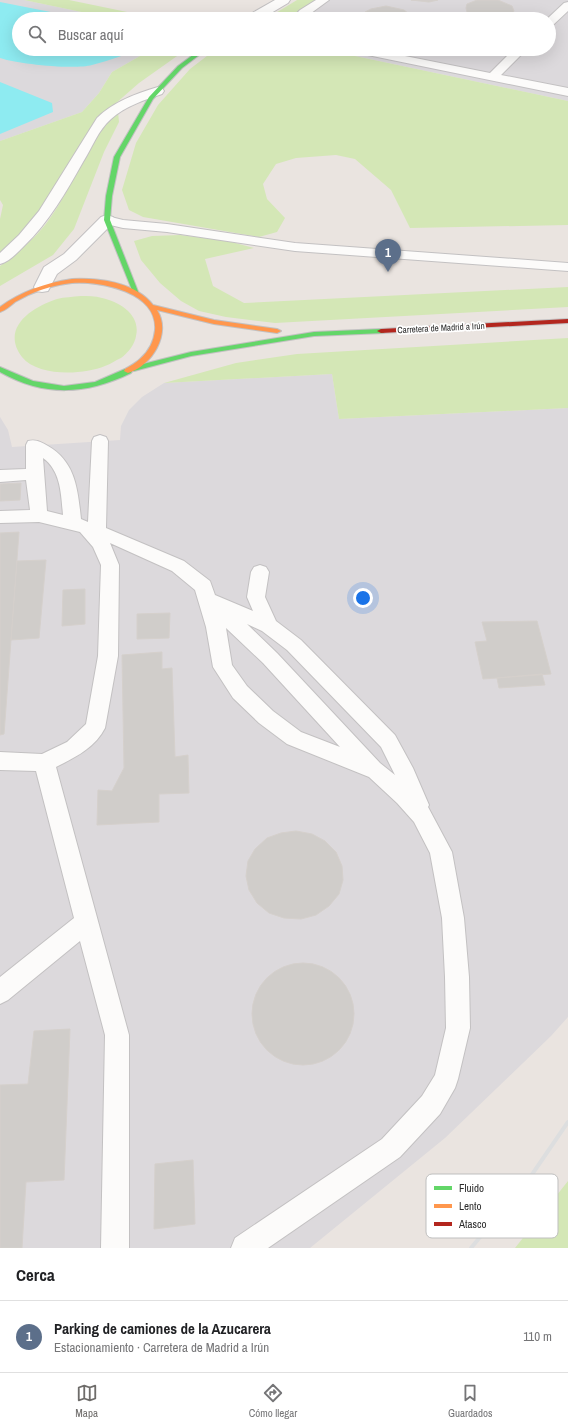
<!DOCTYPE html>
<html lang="es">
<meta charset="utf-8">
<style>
:root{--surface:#fff;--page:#f2f2f2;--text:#202124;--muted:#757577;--line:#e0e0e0;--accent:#6e6c6a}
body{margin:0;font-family:"Archivo Narrow",sans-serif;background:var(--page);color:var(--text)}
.you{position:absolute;left:363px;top:598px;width:14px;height:14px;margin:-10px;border:3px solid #fff;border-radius:50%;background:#1a73e8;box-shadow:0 0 0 6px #1a73e833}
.badge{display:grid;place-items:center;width:26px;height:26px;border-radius:50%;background:var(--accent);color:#fff;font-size:13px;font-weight:700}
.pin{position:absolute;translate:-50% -33px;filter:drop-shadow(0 1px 2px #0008)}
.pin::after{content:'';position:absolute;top:21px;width:14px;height:12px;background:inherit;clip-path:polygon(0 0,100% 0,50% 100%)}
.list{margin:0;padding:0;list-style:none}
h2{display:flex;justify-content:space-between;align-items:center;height:52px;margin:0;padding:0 16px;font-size:17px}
h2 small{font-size:13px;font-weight:400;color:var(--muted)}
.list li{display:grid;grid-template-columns:26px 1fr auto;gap:12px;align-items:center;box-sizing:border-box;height:72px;padding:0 16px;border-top:1px solid var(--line)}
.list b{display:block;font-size:15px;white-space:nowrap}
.list p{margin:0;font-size:13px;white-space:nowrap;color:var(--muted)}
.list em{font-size:13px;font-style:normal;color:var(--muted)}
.icon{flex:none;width:22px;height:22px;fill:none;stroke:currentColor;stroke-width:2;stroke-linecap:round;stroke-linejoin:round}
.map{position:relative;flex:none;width:568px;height:1248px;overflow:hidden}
.search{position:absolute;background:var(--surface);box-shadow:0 4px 16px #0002;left:12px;right:12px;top:12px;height:44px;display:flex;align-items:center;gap:10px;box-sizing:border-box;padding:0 14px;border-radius:22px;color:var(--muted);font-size:15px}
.sheet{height:124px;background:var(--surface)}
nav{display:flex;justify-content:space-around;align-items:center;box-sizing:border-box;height:56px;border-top:1px solid var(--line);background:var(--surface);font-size:11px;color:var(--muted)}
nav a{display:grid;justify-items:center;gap:2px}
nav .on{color:var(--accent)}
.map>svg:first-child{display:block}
</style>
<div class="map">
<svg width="568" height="1248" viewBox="0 0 568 1248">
<rect width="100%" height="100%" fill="#eae4e0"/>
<path fill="#dcd9dc" d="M 0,0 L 24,0 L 115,19 L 19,19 L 19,49 L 156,49 L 147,52 L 112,72 L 99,93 L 82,112 L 0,141 Z
M 316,0 L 568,0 L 568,101 L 322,49 L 549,49 L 549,19 L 289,19 Z
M 332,374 L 339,419 L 568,408 L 568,1017 L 551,1036 L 445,1138 L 310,1248 L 0,1248 L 0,417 L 8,430 L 12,447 L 120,440 L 121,426 L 129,410 L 142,397 L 164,383 Z"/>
<path fill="#d4e7b6" d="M 24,0 L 69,0 L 161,19 L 115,19 Z
M 297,0 L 316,0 L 289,19 L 266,19 Z
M 156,49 L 187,49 L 139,83 L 99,118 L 59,178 L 38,216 L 0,254 L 0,219 L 3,205 L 0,200 L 0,141 L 82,112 L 99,93 L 112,72 L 147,52 Z
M 216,49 L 322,49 L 568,101 L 568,225 L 410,228 L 391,190 L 355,159 L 336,155 L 296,158 L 276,164 L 263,184 L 267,199 L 285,218 L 277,232 L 259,237 L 143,217 L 129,210 L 122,190 L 136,143 L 158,105 L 190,69 Z
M 118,112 L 119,122 L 104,152 L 74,229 L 53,255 L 0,286 L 0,266 C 16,254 33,240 45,225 C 73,190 84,142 118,112 Z
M 180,235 L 228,241 L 254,248 L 205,259 L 213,286 L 244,303 L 568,287 L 568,307 L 275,323 L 226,317 L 199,311 L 181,301 L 160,283 L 141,260 L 134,241 L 152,236 Z
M 81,296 C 88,296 95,296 102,298 C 120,302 141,315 136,336 C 135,344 128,353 121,358 C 116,360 111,364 105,366 C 83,375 38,377 22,357 C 0,328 32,307 57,299 C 64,297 73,297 81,296 Z
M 568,338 L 568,408 L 339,419 L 332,374 L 164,383 L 236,363 L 297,354 Z
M 568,1181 L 568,1248 L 515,1248 Z"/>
<path fill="#8eebf1" d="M 0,2 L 86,19 L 19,19 L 19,49 L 142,49 C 125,54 109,61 92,65 C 74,70 18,64 0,58 Z
M 0,82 L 52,103 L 53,112 L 0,134 Z"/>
<path fill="#d0cdca" stroke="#d5d0cc" d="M 411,0 L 438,0 L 429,2 Z
M 477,0 L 498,0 L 512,6 L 514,11 L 510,16 L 505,19 L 480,19 L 472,16 L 467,12 L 466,8 L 467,4 Z
M 386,6 L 404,10 L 409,14 L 411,19 L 363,19 L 363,16 L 365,12 L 371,9 Z
M 21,483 L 20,500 L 0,501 L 0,484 Z
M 19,532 L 4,734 L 0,735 L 0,533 Z
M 46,560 L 39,638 L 11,640 L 17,561 Z
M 85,589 L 85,624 L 62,626 L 63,590 Z
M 170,613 L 169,638 L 137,639 L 137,614 Z
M 537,621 L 551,674 L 483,679 L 475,642 L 487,641 L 482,622 Z
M 162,652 L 162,669 L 172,668 L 175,757 L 188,755 L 189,793 L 159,794 L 159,822 L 97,825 L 98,790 L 112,791 L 124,768 L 122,655 Z
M 542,674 L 545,685 L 499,688 L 497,678 Z
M 296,831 L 312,834 L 325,841 L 336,852 L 342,866 L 343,880 L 339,894 L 329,906 L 316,915 L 301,919 L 284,918 L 269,913 L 257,903 L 249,890 L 246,876 L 248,861 L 255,849 L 267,838 L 281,833 Z
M252 1014a51 51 0 1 1 102 0a51 51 0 1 1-102 0Z
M 70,1029 L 64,1180 L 26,1182 L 22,1248 L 0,1248 L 0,1085 L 28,1084 L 34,1031 Z
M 193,1160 L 195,1224 L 154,1229 L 155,1164 Z"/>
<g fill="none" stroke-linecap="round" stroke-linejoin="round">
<g stroke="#c3c1c2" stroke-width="2">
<path id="lane" d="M 316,0 L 329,0 L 303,19 L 291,19 L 300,10 Z
M 568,2 L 568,11 L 553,25 L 549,26 L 549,19 L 547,19 L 564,3 Z
M 347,49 L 370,49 L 490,73 L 514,49 L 527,49 L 501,75 L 568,88 L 568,96 L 353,52 L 349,51 Z
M 158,87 L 162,88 L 164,91 L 162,94 C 145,100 125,106 111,119 C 98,130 92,148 83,162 C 66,192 49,222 24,246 C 17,253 9,262 0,264 L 0,253 L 19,235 L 39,211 L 97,118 C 113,102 137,93 158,87 Z
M 107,216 L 123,220 L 167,224 L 295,243 L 568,263 L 568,271 L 295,251 L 167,232 L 123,228 L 102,223 L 100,220 L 102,217 Z
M 100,435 L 106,437 L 108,441 L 106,528 L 184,561 L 210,581 L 215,595 L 253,611 L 247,597 L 251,572 L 254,567 L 260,565 L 266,567 L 269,572 L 265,597 L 276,621 L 301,640 L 395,735 L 413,768 L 429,805 L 428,807 L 452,852 L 464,918 L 469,977 L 470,1028 L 458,1079 L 455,1088 L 440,1114 L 400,1157 L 268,1248 L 231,1248 L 235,1238 L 382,1139 L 422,1096 L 435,1075 L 446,1028 L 445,977 L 442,918 L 430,853 L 414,822 L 397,803 L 369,777 L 287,744 L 259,723 L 233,698 L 213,667 L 206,627 L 195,590 L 172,571 L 110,543 L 119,565 L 118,656 L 105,728 C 95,748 74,758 56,767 L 129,1035 L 129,1248 L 101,1248 L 105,1035 L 80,941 L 8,1000 L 0,1004 L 0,977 L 74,918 L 36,771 L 0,770 L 0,752 L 42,754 L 67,742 L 86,724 L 98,656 L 101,565 L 93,547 L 80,532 L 39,522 L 0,523 L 0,511 L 30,510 L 26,480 L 0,482 L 0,470 L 26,469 L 26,445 L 28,441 C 36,439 41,442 48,446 C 76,462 78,491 81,519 L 88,522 L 92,441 L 94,437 ZM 43,458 C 61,471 61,494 63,515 L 47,511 ZM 247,624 L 262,631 L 287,650 L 381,747 L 395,775 L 380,763 L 277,653 ZM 226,628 L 263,663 L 340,747 L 301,732 L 273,711 L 247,686 L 232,665 Z"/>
</g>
<g stroke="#c3c1c2" stroke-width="2">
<path id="street" d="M 275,0 L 290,0 L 288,3 L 261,19 L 246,19 L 247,16 Z
M 107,215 L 113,217 L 115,220 L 113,223 L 76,260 L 57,274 L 48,291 L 42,292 L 36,291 L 34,287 L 44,267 L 64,254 L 101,217 Z"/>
</g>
<g stroke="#c3c1c2" stroke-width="2">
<path id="fast" d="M 201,49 L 207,49 L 182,68 L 153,99 L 120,157 L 112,196 L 110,220 L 139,294 L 138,295 L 134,295 L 104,220 L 106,196 L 114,157 L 149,97 L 178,66 Z
M 381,329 L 384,329 L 384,333 L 314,336 L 191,356 L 134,371 L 132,371 L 131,373 C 86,395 44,397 0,372 L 0,367 L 33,381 L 64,386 L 95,382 L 125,369 L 130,369 L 131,367 L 191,352 L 314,332 Z"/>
</g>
<g stroke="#c3c1c2" stroke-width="2">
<path id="slow" d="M 72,279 C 99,278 135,282 153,305 L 214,320 L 277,329 L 281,331 L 277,333 L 214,324 L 157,310 C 172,333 152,366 128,373 L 124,371 L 125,369 C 130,366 136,363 140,359 C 149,351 154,341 155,330 C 158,292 101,281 72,283 C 52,285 32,292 15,302 C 10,306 6,310 0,312 L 0,307 C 22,291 45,283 72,279 Z"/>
</g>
<g stroke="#c3c1c2" stroke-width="2">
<path id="jam" d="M 568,319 L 568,323 L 381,333 L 377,331 L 381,329 Z"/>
</g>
<use href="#lane" fill="#fcfbfa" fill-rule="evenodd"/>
<use href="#street" fill="#fcfbfa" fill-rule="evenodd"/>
<use href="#fast" fill="#63d668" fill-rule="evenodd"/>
<use href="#slow" fill="#ff974d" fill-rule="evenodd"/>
<use href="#jam" fill="#b3261e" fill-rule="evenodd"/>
<path stroke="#dddedf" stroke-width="4" d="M 471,1248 L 533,1173 L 568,1122"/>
</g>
<g text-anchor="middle" stroke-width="3.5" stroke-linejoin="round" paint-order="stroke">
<g font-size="9" fill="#2b2b2b" stroke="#fff">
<text transform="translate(441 328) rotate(-3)" y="3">Carretera de Madrid a Irún</text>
</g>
</g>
<rect x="426" y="1174" width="132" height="64" rx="6" fill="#fff" stroke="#bfbfbf" stroke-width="1"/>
<rect x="434" y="1186" width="18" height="4" fill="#63d668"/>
<rect x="434" y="1204" width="18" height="4" fill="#ff974d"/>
<rect x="434" y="1222" width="18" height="4" fill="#b3261e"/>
<g font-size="11" fill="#2b2b2b">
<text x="459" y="1192">Fluido</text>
<text x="459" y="1210">Lento</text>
<text x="459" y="1228">Atasco</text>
</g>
</svg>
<div class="you"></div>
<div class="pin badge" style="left:388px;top:272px;background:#5c6f8a">1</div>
<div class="search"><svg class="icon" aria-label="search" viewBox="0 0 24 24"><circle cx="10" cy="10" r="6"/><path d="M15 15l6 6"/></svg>Buscar aquí</div>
</div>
<section class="sheet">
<h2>Cerca<small></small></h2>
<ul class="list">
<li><span class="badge" style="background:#5c6f8a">1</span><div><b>Parking de camiones de la Azucarera</b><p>Estacionamiento · Carretera de Madrid a Irún</p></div><em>110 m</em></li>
</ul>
</section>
<nav>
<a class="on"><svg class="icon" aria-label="map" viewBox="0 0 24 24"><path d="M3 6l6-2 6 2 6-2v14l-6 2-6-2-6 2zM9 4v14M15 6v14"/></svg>Mapa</a>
<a><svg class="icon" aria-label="directions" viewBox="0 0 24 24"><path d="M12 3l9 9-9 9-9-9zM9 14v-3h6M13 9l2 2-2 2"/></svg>Cómo llegar</a>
<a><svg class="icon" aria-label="saved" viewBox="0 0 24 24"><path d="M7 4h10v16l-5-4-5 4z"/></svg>Guardados</a>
</nav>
